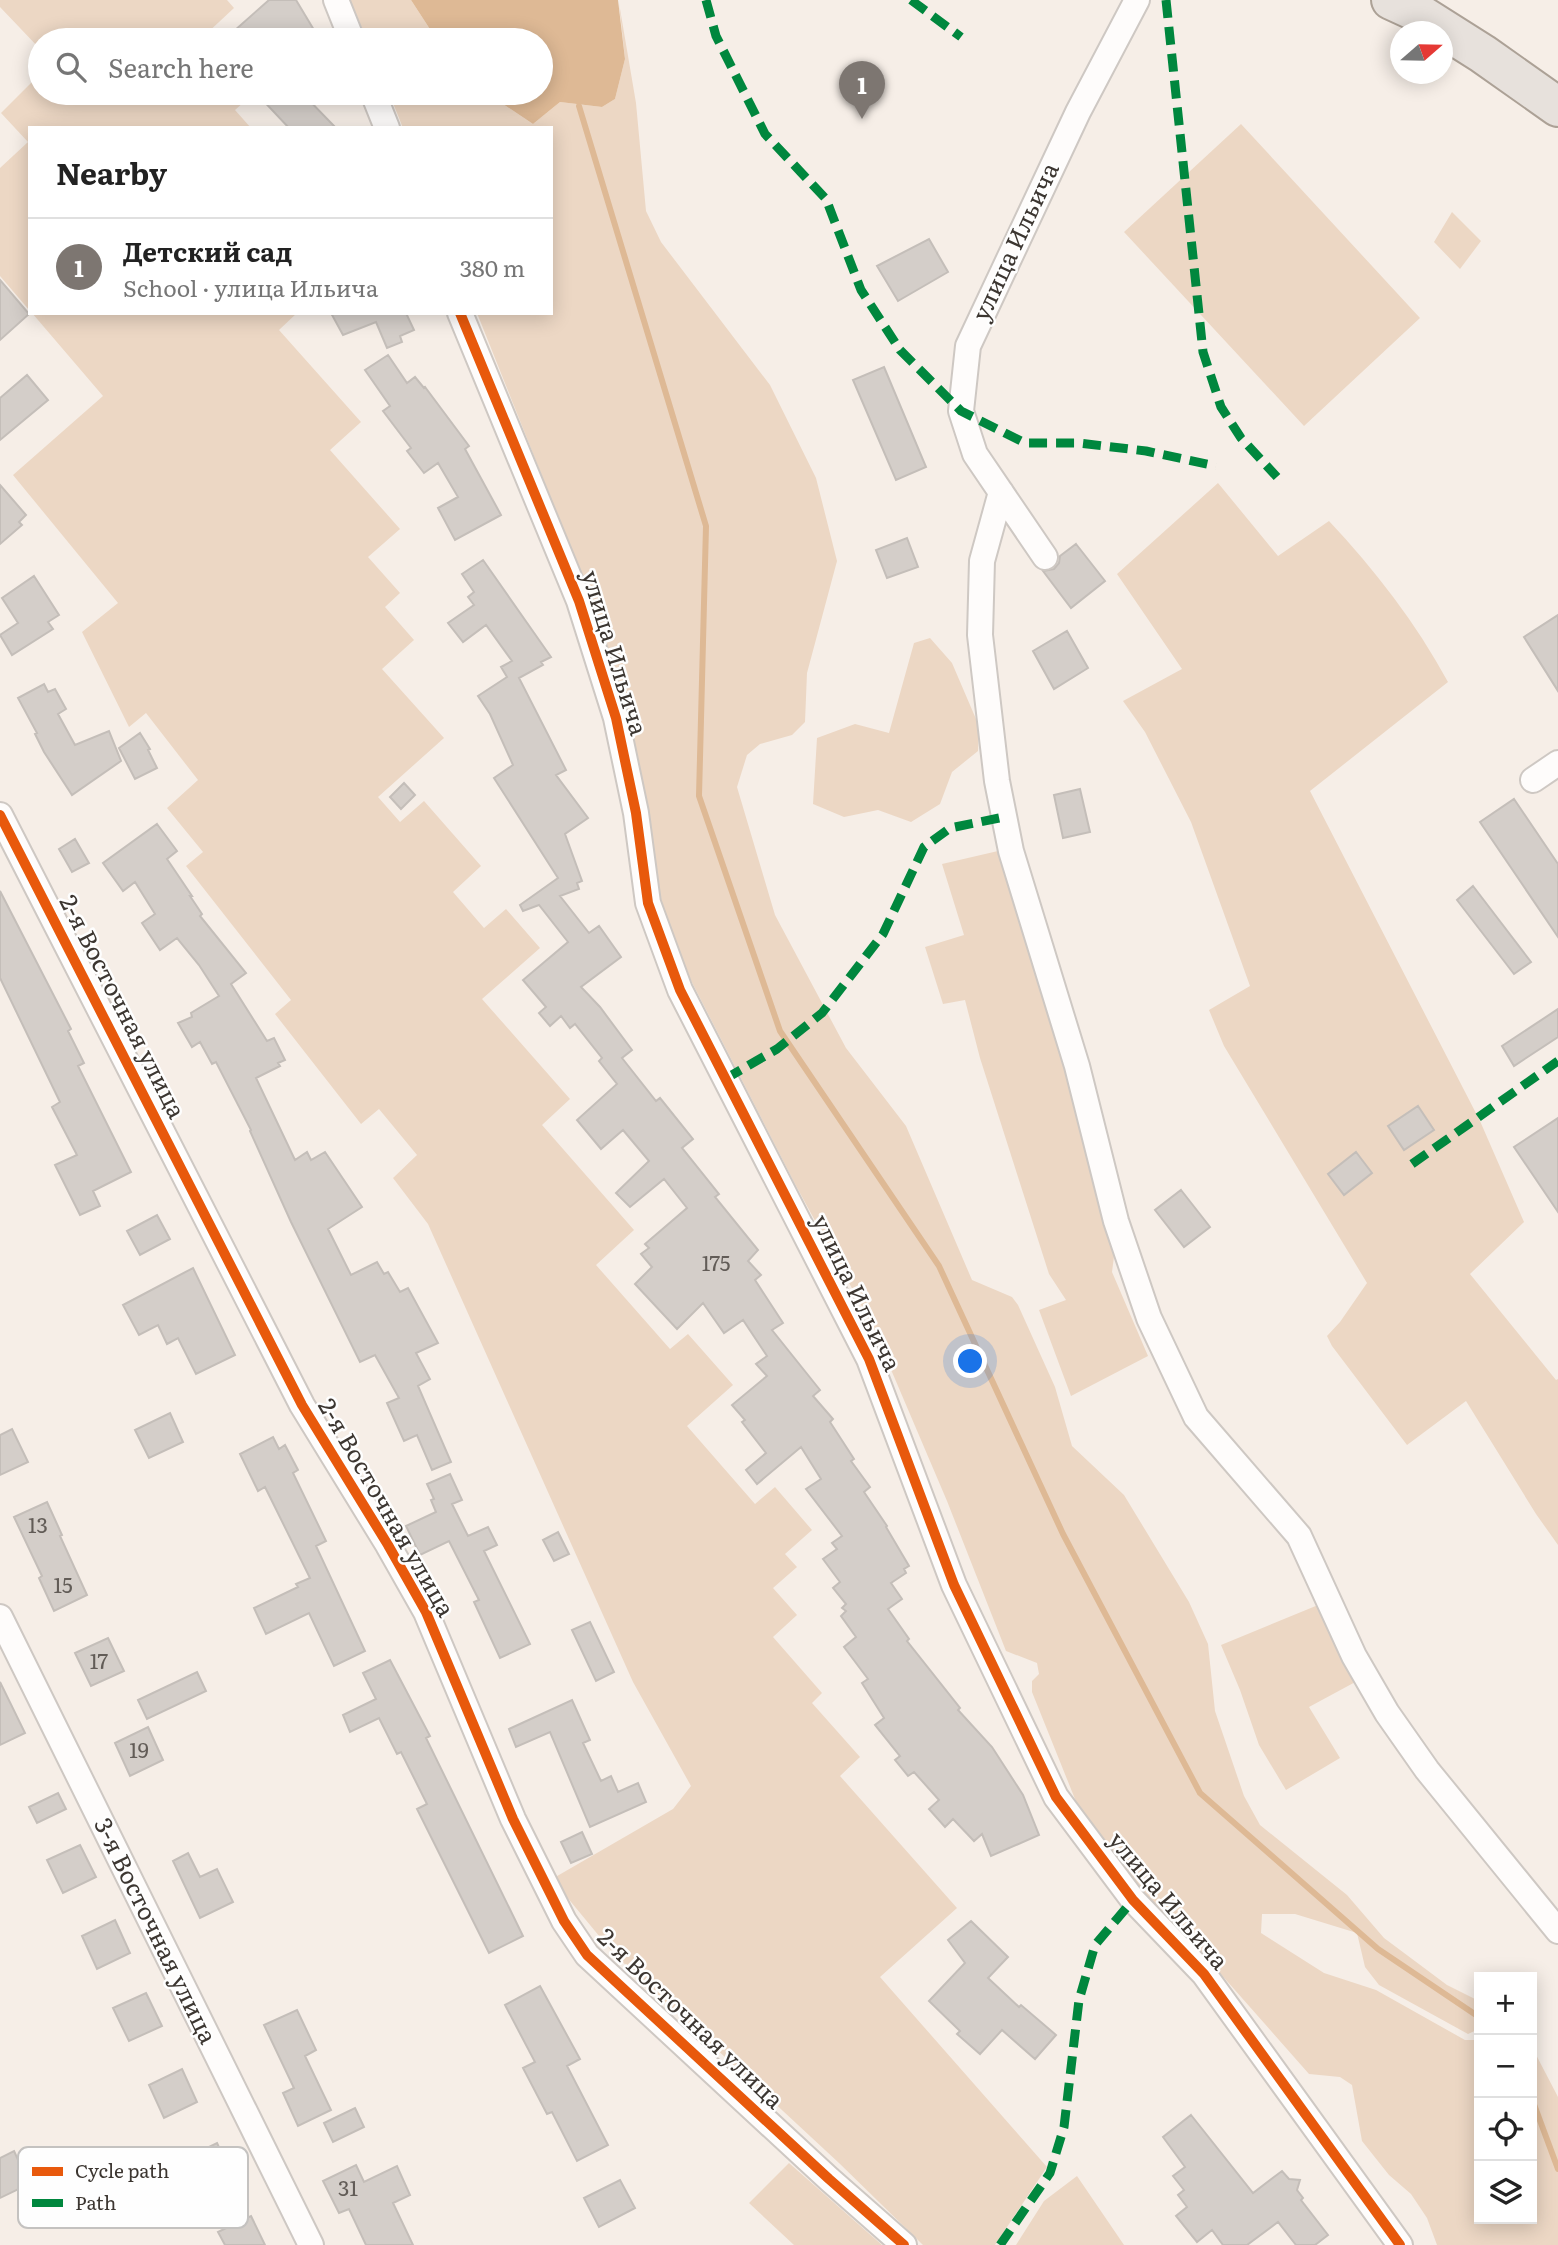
<!DOCTYPE html>
<meta charset="utf-8">
<style>
:root{--surface:#fff;--page:#f6f6f6;--text:#222;--muted:#767676;--line:#e0e0e0;--accent:#7d7671}
body{margin:0;font-family:Literata,serif;background:var(--page);color:var(--text)}
.controls{position:absolute;right:21px;bottom:21px;display:grid;overflow:hidden;border-radius:0px;box-shadow:0 4px 18px #0003}
.controls button{width:63px;height:63px;display:grid;place-items:center;padding:0;border:0;border-bottom:2px solid var(--line);background:var(--surface);color:var(--text);font:35px sans-serif}
.compass{position:absolute;left:1390px;top:21px;width:63px;height:63px;border-radius:50%;background:var(--surface);box-shadow:0 4px 18px #0003;rotate:70deg}
.you{position:absolute;left:971px;top:1362px;width:24px;height:24px;margin:-18px;border:5px solid #fff;border-radius:50%;background:#1a73e8;box-shadow:0 0 0 10px #1a73e833}
.badge{display:grid;place-items:center;width:46px;height:46px;border-radius:50%;background:var(--accent);color:#fff;font-size:23px;font-weight:700}
.pin{position:absolute;translate:-50% -58px;filter:drop-shadow(0 2px 4px #0008)}
.pin::after{content:'';position:absolute;top:37px;width:24px;height:21px;background:inherit;clip-path:polygon(0 0,100% 0,50% 100%)}
.list{margin:0;padding:0;list-style:none}
h2{display:flex;justify-content:space-between;align-items:center;height:91px;margin:0;padding:0 28px;font-size:30px}
h2 small{font-size:23px;font-weight:400;color:var(--muted)}
.list li{display:grid;grid-template-columns:46px 1fr auto;gap:21px;align-items:center;box-sizing:border-box;height:98px;padding:0 28px;border-top:2px solid var(--line)}
.list b{display:block;font-size:26px;white-space:nowrap}
.list p{margin:0;font-size:23px;white-space:nowrap;color:var(--muted)}
.list em{font-size:23px;font-style:normal;color:var(--muted)}
.icon{flex:none;width:38px;height:38px;fill:none;stroke:currentColor;stroke-width:2;stroke-linecap:round;stroke-linejoin:round}
.map{position:relative;flex:none;width:1558px;height:2245px;overflow:hidden}
.search{position:absolute;background:var(--surface);box-shadow:0 4px 18px #0003;left:28px;top:28px;width:525px;height:77px;display:flex;align-items:center;gap:18px;box-sizing:border-box;padding:0 24px;border-radius:38px;color:var(--muted);font-size:26px}
.panel{position:absolute;background:var(--surface);box-shadow:0 4px 18px #0003;left:28px;top:126px;width:525px;height:189px;border-radius:0px}
.map>svg:first-child{display:block}
</style>
<div class="map">
<svg width="1558" height="2245" viewBox="0 0 1558 2245">
<rect width="100%" height="100%" fill="#f6eee7"/>
<path fill="#ecd7c4" d="M 0,0 L 227,0 L 234,8 L 204,36 L 208,40 L 40,40 L 40,49 L 0,7 Z
M 350,0 L 411,0 L 437,40 L 367,40 Z
M 619,3 L 636,103 L 646,211 L 661,242 L 770,385 L 816,478 L 837,561 L 807,673 L 805,722 L 792,735 L 760,744 L 747,755 L 737,787 L 775,915 L 846,1048 L 906,1126 L 972,1280 L 1012,1297 L 1018,1305 L 1055,1387 L 1072,1446 L 1124,1495 L 1189,1602 L 1208,1644 L 1215,1711 L 1244,1796 L 1260,1825 L 1347,1895 L 1384,1938 L 1447,1985 L 1479,2001 L 1479,2029 L 1468,2034 L 1379,1985 L 1365,1967 L 1357,1933 L 1295,1914 L 1262,1914 L 1261,1933 L 1324,1973 L 1376,1990 L 1465,2040 L 1479,2040 L 1479,2219 L 1532,2219 L 1532,2047 L 1558,2097 L 1558,2245 L 1437,2245 L 1427,2218 L 1411,2194 L 1389,2175 L 1362,2141 L 1352,2085 L 1340,2077 L 1309,2074 L 1189,1938 L 1117,1865 L 1079,1809 L 1032,1692 L 1032,1681 L 1039,1674 L 1037,1663 L 1006,1651 L 947,1501 L 872,1325 L 795,1184 L 678,955 L 653,881 L 591,599 L 477,313 L 551,313 L 551,128 L 403,128 L 389,93 L 478,93 L 503,104 L 533,124 L 560,102 L 602,107 L 615,99 L 625,59 Z
M 40,74 L 40,93 L 254,93 L 235,110 L 251,128 L 30,128 L 30,311 L 0,276 L 0,168 L 28,142 L 1,113 Z
M 1241,124 L 1420,318 L 1304,426 L 1124,232 Z
M 1452,212 L 1481,241 L 1460,269 L 1434,242 Z
M 32,313 L 297,313 L 279,330 L 361,422 L 330,450 L 400,529 L 368,557 L 400,593 L 385,607 L 414,640 L 382,669 L 444,738 L 378,797 L 400,822 L 424,801 L 481,866 L 453,892 L 484,928 L 506,909 L 540,948 L 482,999 L 570,1099 L 542,1125 L 634,1230 L 596,1265 L 670,1349 L 688,1334 L 733,1385 L 687,1426 L 755,1504 L 775,1487 L 812,1530 L 785,1554 L 797,1567 L 773,1588 L 797,1615 L 773,1637 L 822,1693 L 812,1703 L 860,1757 L 840,1776 L 957,1908 L 880,1977 L 1047,2167 L 995,2245 L 923,2245 L 839,2163 L 614,1954 L 552,1879 L 673,1809 L 691,1786 L 633,1682 L 428,1224 L 393,1178 L 417,1155 L 379,1109 L 361,1124 L 275,1014 L 291,1000 L 186,866 L 203,852 L 167,808 L 198,780 L 146,713 L 129,727 L 82,632 L 118,603 L 13,475 L 103,396 Z
M 1218,483 L 1278,556 L 1329,521 C 1375,570 1416,623 1448,682 L 1310,791 L 1480,1121 L 1524,1222 L 1470,1274 L 1556,1380 L 1558,1379 L 1558,1545 L 1536,1514 L 1466,1401 L 1407,1445 L 1332,1346 L 1327,1336 L 1340,1322 L 1367,1283 L 1224,1046 L 1209,1010 L 1250,986 L 1191,822 L 1145,732 L 1123,701 L 1182,669 L 1117,574 Z
M 930,638 L 952,663 L 979,726 L 978,751 L 952,772 L 940,804 L 911,822 L 878,810 L 844,817 L 813,804 L 817,738 L 855,724 L 889,733 L 914,643 Z
M 998,851 L 1075,1064 L 1116,1241 L 1112,1272 L 1148,1356 L 1071,1396 L 1039,1310 L 1066,1300 L 1049,1274 L 980,1058 L 965,1000 L 943,1004 L 925,947 L 964,935 L 942,864 Z
M 1323,1603 L 1359,1680 L 1309,1707 L 1340,1758 L 1286,1790 L 1259,1745 L 1240,1690 L 1221,1645 Z
M 789,2163 L 882,2245 L 794,2245 L 749,2203 Z
M 1077,2176 L 1124,2245 L 1016,2245 L 1044,2201 Z"/>
<path fill="#deb995" d="M 411,0 L 618,0 L 625,59 L 615,99 L 602,107 L 560,102 L 533,124 L 503,104 L 478,93 L 541,93 L 541,40 L 437,40 Z"/>
<g fill="none" stroke-linecap="round" stroke-linejoin="round">
<path stroke="#deb995" stroke-width="6" d="M 579,106 L 706,526 L 699,796 L 780,1031 L 939,1266 L 1063,1534 L 1200,1793 L 1378,1949 L 1479,2017
M 1532,2099 L 1558,2169"/>
</g>
<path fill="#d4cec9" stroke="#c4beb9" stroke-width="2" d="M 269,0 L 296,0 L 320,40 L 243,40 L 234,31 Z
M 256,93 L 302,93 L 336,128 L 289,128 Z
M 929,239 L 948,272 L 898,301 L 877,266 Z
M 0,280 L 29,314 L 0,340 Z
M 331,313 L 406,313 L 414,330 L 400,336 L 402,342 L 387,348 L 376,322 L 343,335 Z
M 388,355 L 407,383 L 415,377 L 424,388 L 425,387 L 469,446 L 465,449 L 501,515 L 455,540 L 438,508 L 458,497 L 438,463 L 424,473 L 407,451 L 411,448 L 383,411 L 390,406 L 365,370 Z
M 884,367 L 926,467 L 896,480 L 853,380 Z
M 27,375 L 48,400 L 0,440 L 0,398 Z
M 0,485 L 26,515 L 19,522 L 22,525 L 0,544 Z
M 907,538 L 918,567 L 887,578 L 876,550 Z
M 1076,544 L 1105,581 L 1071,608 L 1043,571 L 1054,569 L 1059,563 L 1060,556 Z
M 483,560 L 551,657 L 541,662 L 543,665 L 519,678 L 566,770 L 556,775 L 588,818 L 565,834 L 582,881 L 577,883 L 579,889 L 560,896 L 589,933 L 599,926 L 621,957 L 581,987 L 600,1007 L 632,1050 L 622,1058 L 656,1101 L 660,1098 L 693,1139 L 682,1148 L 719,1194 L 715,1197 L 758,1250 L 748,1261 L 761,1275 L 755,1280 L 783,1323 L 772,1330 L 820,1390 L 813,1396 L 833,1419 L 830,1422 L 854,1459 L 851,1461 L 870,1487 L 864,1492 L 887,1526 L 886,1527 L 909,1566 L 904,1569 L 906,1573 L 891,1583 L 902,1599 L 888,1609 L 909,1639 L 907,1641 L 960,1708 L 958,1710 L 992,1747 L 1023,1795 L 1039,1835 L 991,1856 L 982,1834 L 974,1841 L 953,1819 L 945,1827 L 929,1809 L 939,1800 L 914,1772 L 908,1776 L 895,1760 L 900,1756 L 875,1725 L 884,1718 L 862,1683 L 868,1679 L 844,1647 L 856,1637 L 841,1616 L 846,1611 L 842,1608 L 846,1604 L 833,1588 L 840,1582 L 823,1559 L 837,1549 L 832,1543 L 842,1536 L 806,1489 L 821,1479 L 801,1447 L 757,1484 L 746,1470 L 766,1453 L 742,1422 L 745,1420 L 732,1405 L 767,1376 L 756,1364 L 767,1356 L 743,1320 L 724,1333 L 703,1303 L 677,1329 L 635,1284 L 652,1267 L 641,1254 L 649,1248 L 645,1244 L 687,1208 L 664,1179 L 630,1207 L 616,1193 L 649,1161 L 623,1130 L 601,1149 L 577,1120 L 617,1084 L 599,1061 L 602,1058 L 575,1024 L 570,1028 L 561,1016 L 550,1026 L 539,1013 L 546,1007 L 523,980 L 568,942 L 539,905 L 523,911 L 520,905 L 558,878 L 494,778 L 513,765 L 490,714 L 478,696 L 507,677 L 501,667 L 512,661 L 486,625 L 463,642 L 448,623 L 474,605 L 468,597 L 474,592 L 462,574 Z
M 34,576 L 59,615 L 48,622 L 53,629 L 12,655 L 0,635 L 18,623 L 2,598 Z
M 1558,615 L 1558,691 L 1524,637 Z
M 1067,631 L 1088,668 L 1054,689 L 1033,651 Z
M 44,684 L 48,692 L 55,689 L 66,709 L 58,714 L 75,745 L 109,731 L 121,761 L 72,795 L 44,752 L 35,734 L 37,733 L 18,698 Z
M 140,733 L 150,749 L 148,750 L 157,768 L 135,779 L 119,748 Z
M 404,783 L 415,795 L 401,809 L 390,797 Z
M 1080,789 L 1090,832 L 1063,838 L 1054,795 Z
M 1514,799 L 1558,864 L 1558,937 L 1480,822 Z
M 157,824 L 177,851 L 167,859 L 192,896 L 190,896 L 202,914 L 200,916 L 246,973 L 231,984 L 267,1041 L 274,1038 L 285,1060 L 278,1063 L 280,1066 L 256,1078 L 295,1160 L 307,1152 L 311,1160 L 325,1152 L 362,1207 L 328,1229 L 351,1275 L 377,1262 L 384,1274 L 388,1272 L 400,1292 L 408,1288 L 438,1343 L 416,1353 L 430,1379 L 418,1386 L 451,1462 L 432,1470 L 417,1435 L 404,1441 L 387,1403 L 399,1398 L 375,1355 L 360,1362 L 291,1222 L 250,1131 L 251,1130 L 216,1062 L 212,1064 L 200,1042 L 192,1047 L 178,1023 L 192,1017 L 191,1013 L 219,996 L 199,965 L 177,938 L 160,950 L 142,923 L 155,914 L 135,882 L 123,891 L 103,863 Z
M 75,839 L 89,863 L 72,872 L 59,849 Z
M 1473,886 L 1531,962 L 1514,974 L 1457,900 Z
M 0,891 L 71,1029 L 68,1031 L 84,1063 L 78,1066 L 131,1172 L 93,1191 L 100,1206 L 80,1215 L 55,1165 L 77,1155 L 52,1107 L 60,1102 L 0,978 Z
M 1558,1009 L 1558,1037 L 1514,1066 L 1502,1046 Z
M 1418,1106 L 1434,1130 L 1404,1150 L 1388,1126 Z
M 1558,1118 L 1558,1212 L 1514,1147 Z
M 1356,1152 L 1372,1173 L 1344,1195 L 1328,1174 Z
M 1181,1190 L 1210,1227 L 1184,1247 L 1155,1210 Z
M 157,1215 L 170,1239 L 140,1255 L 127,1231 Z
M 193,1268 L 235,1355 L 196,1374 L 178,1338 L 167,1344 L 158,1325 L 139,1335 L 123,1305 Z
M 170,1413 L 183,1442 L 149,1458 L 135,1430 Z
M 12,1429 L 28,1462 L 0,1475 L 0,1435 Z
M 273,1437 L 279,1449 L 285,1445 L 298,1470 L 293,1473 L 326,1541 L 316,1546 L 365,1651 L 334,1666 L 309,1613 L 266,1634 L 254,1608 L 298,1587 L 296,1584 L 310,1578 L 265,1487 L 258,1491 L 240,1454 Z
M 450,1474 L 462,1500 L 452,1504 L 468,1536 L 488,1527 L 497,1545 L 484,1551 L 530,1644 L 500,1658 L 474,1602 L 479,1600 L 449,1541 L 420,1555 L 406,1526 L 436,1512 L 431,1500 L 434,1499 L 427,1484 Z
M 47,1502 L 62,1535 L 60,1536 L 87,1595 L 54,1611 L 39,1578 L 42,1576 L 14,1517 Z
M 558,1532 L 569,1554 L 554,1561 L 543,1540 Z
M 590,1622 L 614,1672 L 596,1681 L 572,1630 Z
M 108,1638 L 124,1671 L 91,1686 L 75,1653 Z
M 390,1660 L 430,1736 L 426,1738 L 523,1936 L 489,1953 L 417,1809 L 427,1804 L 401,1752 L 397,1754 L 379,1718 L 350,1732 L 343,1715 L 376,1699 L 363,1673 Z
M 197,1672 L 206,1691 L 147,1719 L 138,1700 Z
M 0,1682 L 25,1733 L 0,1745 Z
M 572,1700 L 590,1740 L 583,1743 L 601,1781 L 611,1776 L 618,1792 L 638,1783 L 646,1802 L 590,1827 L 550,1732 L 516,1747 L 509,1729 Z
M 148,1727 L 163,1760 L 130,1776 L 115,1743 Z
M 58,1793 L 66,1809 L 37,1823 L 29,1807 Z
M 582,1832 L 592,1854 L 571,1863 L 561,1842 Z
M 80,1845 L 96,1877 L 63,1893 L 47,1860 Z
M 188,1853 L 200,1877 L 217,1869 L 233,1902 L 200,1918 L 173,1861 Z
M 115,1920 L 130,1953 L 97,1969 L 82,1936 Z
M 971,1921 L 1008,1957 L 988,1978 L 1019,2007 L 1021,2005 L 1056,2035 L 1035,2059 L 1002,2030 L 980,2054 L 957,2034 L 960,2031 L 929,2001 L 965,1963 L 948,1940 Z
M 540,1986 L 580,2059 L 567,2066 L 608,2145 L 577,2161 L 552,2112 L 547,2114 L 523,2068 L 535,2062 L 505,2005 Z
M 146,1993 L 162,2026 L 129,2041 L 113,2008 Z
M 297,2010 L 316,2050 L 305,2056 L 331,2110 L 298,2126 L 283,2093 L 294,2088 L 264,2025 Z
M 182,2069 L 197,2102 L 164,2118 L 149,2085 Z
M 355,2108 L 364,2127 L 333,2142 L 324,2123 Z
M 1191,2115 L 1253,2193 L 1282,2171 L 1289,2179 L 1300,2180 L 1297,2190 L 1303,2198 L 1301,2200 L 1328,2235 L 1315,2245 L 1296,2245 L 1278,2222 L 1247,2245 L 1223,2245 L 1212,2230 L 1197,2242 L 1176,2216 L 1187,2207 L 1178,2195 L 1184,2190 L 1173,2176 L 1185,2167 L 1163,2137 Z
M 217,2143 L 232,2176 L 199,2192 L 184,2159 Z
M 14,2151 L 29,2184 L 0,2198 L 0,2158 Z
M 356,2165 L 364,2182 L 397,2166 L 410,2195 L 393,2203 L 413,2245 L 366,2245 L 349,2209 L 339,2213 L 323,2181 Z
M 620,2180 L 635,2208 L 599,2227 L 584,2198 Z
M 251,2216 L 265,2245 L 225,2245 L 218,2232 Z"/>
<g fill="none" stroke-linecap="round" stroke-linejoin="round">
<g stroke="#cec8c3" stroke-width="28">
<path id="minor" d="M 336,0 L 352,40
M 373,93 L 387,128
M 460,313 L 579,601 L 616,718 L 636,813 L 648,903 L 680,990 L 869,1359 L 954,1585 L 1056,1797 L 1133,1900 L 1204,1974 L 1400,2245
M 1001,492 L 982,561 L 980,635 L 997,781 L 1011,851 L 1077,1066 L 1116,1221 L 1149,1318 L 1196,1417 L 1299,1536 L 1354,1656 L 1387,1713 L 1427,1770 L 1558,1931
M 1045,557 L 975,454 L 961,411 L 968,346 L 1078,112 L 1137,0
M 1533,780 L 1558,763
M 0,815 L 302,1405 L 388,1545 L 426,1612 L 513,1819 L 564,1921 L 587,1955 L 829,2179 L 904,2245
M 0,1617 L 311,2245"/>
</g>
<g stroke="#aca196" stroke-width="42">
<path id="primary" d="M 1391,0 L 1415,11 L 1483,54 L 1558,107"/>
</g>
<use href="#minor" stroke="#fefcfb" stroke-width="24"/>
<use href="#primary" stroke="#e7e1dc" stroke-width="38"/>
<path stroke="#00873e" stroke-width="9" stroke-dasharray="18 9" stroke-linecap="butt" d="M 706,0 L 716,36 L 765,134 L 826,199 L 861,290 L 900,350 L 961,411 L 1025,443 L 1079,443 L 1146,451 L 1216,466
M 911,0 L 961,37
M 1166,0 L 1203,352 L 1221,407 L 1241,438 L 1277,477
M 725,1079 L 777,1049 L 822,1013 L 883,934 L 924,847 L 950,828 L 1004,817
M 1412,1164 L 1558,1061
M 1000,2245 L 1050,2173 L 1064,2127 L 1079,2000 L 1095,1945 L 1133,1900"/>
<g stroke="#fefefe" stroke-width="15">
<path id="cycleway" d="M 460,313 L 579,601 L 616,718 L 636,813 L 648,903 L 680,990 L 869,1359 L 954,1585 L 1056,1797 L 1133,1900 L 1204,1974 L 1400,2245
M 0,815 L 302,1405 L 388,1545 L 426,1612 L 513,1819 L 564,1921 L 587,1955 L 829,2179 L 904,2245"/>
</g>
<use href="#cycleway" stroke="#e8590c" stroke-width="10"/>
</g>
<g text-anchor="middle" stroke-width="5" stroke-linejoin="round" paint-order="stroke">
<g font-size="21" fill="#625c57">
<text x="716" y="1271">175</text>
<text x="38" y="1533">13</text>
<text x="63" y="1593">15</text>
<text x="99" y="1669">17</text>
<text x="139" y="1758">19</text>
<text x="348" y="2196">31</text>
</g>
<g font-size="24" fill="#3c3631" stroke="#fefefe">
<text transform="translate(1016 242) rotate(-65)" y="8">улица Ильича</text>
<text transform="translate(614 653) rotate(73)" y="8">улица Ильича</text>
<text transform="translate(122 1007) rotate(63)" y="8">2-я Восточная улица</text>
<text transform="translate(856 1293) rotate(64)" y="8">улица Ильича</text>
<text transform="translate(386 1508) rotate(60)" y="8">2-я Восточная улица</text>
<text transform="translate(1168 1901) rotate(50)" y="8">улица Ильича</text>
<text transform="translate(155 1931) rotate(64)" y="8">3-я Восточная улица</text>
<text transform="translate(690 2019) rotate(44)" y="8">2-я Восточная улица</text>
</g>
</g>
<rect x="18" y="2147" width="230" height="81" rx="10" fill="#fefefe" stroke="#c4c2c0" stroke-width="2"/>
<rect x="32" y="2167" width="31" height="9" fill="#e8590c"/>
<rect x="32" y="2199" width="31" height="8" fill="#00873e"/>
<g font-size="19" fill="#3c3631">
<text x="75" y="2178">Cycle path</text>
<text x="75" y="2210">Path</text>
</g>
</svg>
<div class="controls">
<button>+</button>
<button>−</button>
<button><svg class="icon" aria-label="locate" viewBox="0 0 24 24"><circle cx="12" cy="12" r="6"/><path d="M12 2v4M12 18v4M2 12h4M18 12h4"/></svg></button>
<button><svg class="icon" aria-label="layers" viewBox="0 0 24 24"><path d="M12 4l9 5-9 5-9-5zM3 14l9 5 9-5"/></svg></button>
</div>
<svg class="compass" viewBox="-18 -18 36 36"><path d="M0-13l5 13h-10z" fill="#e53935"/><path d="M0 13l5-13h-10z" fill="#767676"/></svg>
<div class="you"></div>
<div class="pin badge" style="left:862px;top:119px">1</div>
<div class="search"><svg class="icon" aria-label="search" viewBox="0 0 24 24"><circle cx="10" cy="10" r="6"/><path d="M15 15l6 6"/></svg>Search here</div>
<section class="panel">
<h2>Nearby<small></small></h2>
<ul class="list">
<li><span class="badge">1</span><div><b>Детский сад</b><p>School · улица Ильича</p></div><em>380 m</em></li>
</ul>
</section>
</div>
